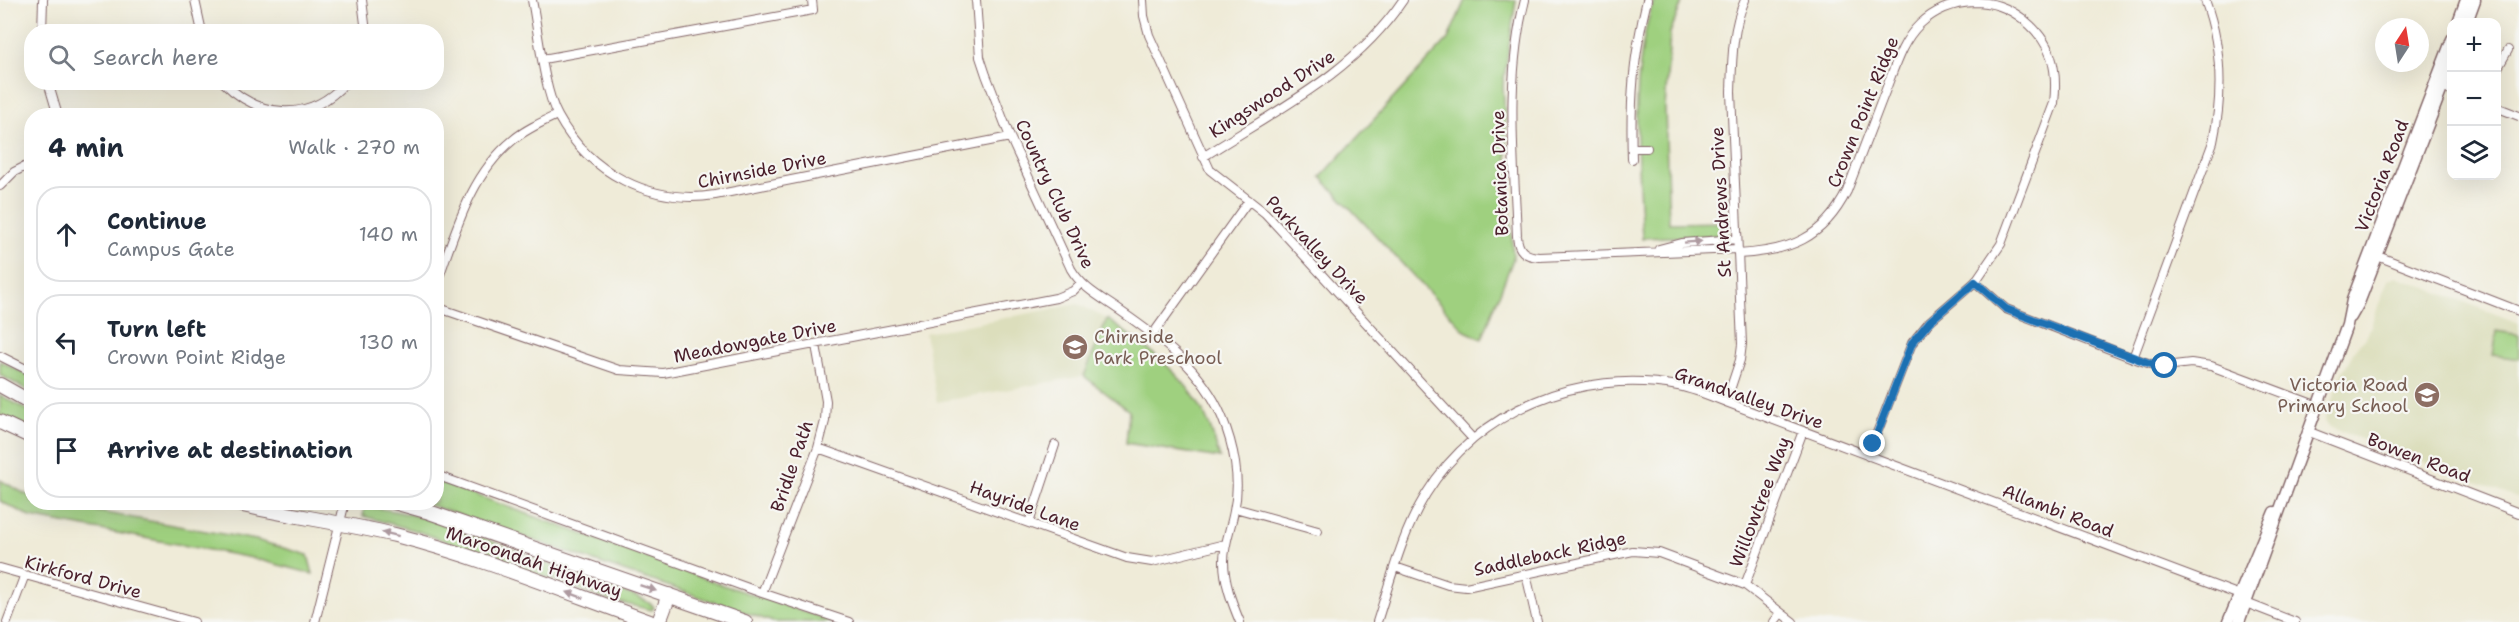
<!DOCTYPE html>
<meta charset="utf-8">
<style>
:root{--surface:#fff;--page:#f6f6f7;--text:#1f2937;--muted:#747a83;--line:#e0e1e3}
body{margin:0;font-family:"Shantell Sans",sans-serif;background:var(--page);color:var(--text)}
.controls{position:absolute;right:18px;top:18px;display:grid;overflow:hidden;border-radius:12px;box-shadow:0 6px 24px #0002}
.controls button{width:54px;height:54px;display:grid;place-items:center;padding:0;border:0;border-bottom:2px solid var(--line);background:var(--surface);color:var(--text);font:30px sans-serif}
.compass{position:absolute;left:2375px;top:18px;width:54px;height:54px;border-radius:50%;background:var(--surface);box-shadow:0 6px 24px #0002;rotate:12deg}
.stop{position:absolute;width:18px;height:18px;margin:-14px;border:4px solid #1f6fb2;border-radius:50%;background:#fff}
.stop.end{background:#1f6fb2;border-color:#fff;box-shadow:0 2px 6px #0008}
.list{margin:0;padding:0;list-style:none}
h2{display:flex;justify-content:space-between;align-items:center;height:78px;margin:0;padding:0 24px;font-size:26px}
h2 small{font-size:20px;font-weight:400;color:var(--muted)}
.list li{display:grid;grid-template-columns:39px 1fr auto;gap:18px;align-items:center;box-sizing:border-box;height:96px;margin:0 12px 12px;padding:0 12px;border:2px solid var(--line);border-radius:24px}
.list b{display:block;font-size:22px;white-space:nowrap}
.list p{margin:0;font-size:20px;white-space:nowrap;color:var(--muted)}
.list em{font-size:20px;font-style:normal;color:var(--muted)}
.icon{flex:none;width:33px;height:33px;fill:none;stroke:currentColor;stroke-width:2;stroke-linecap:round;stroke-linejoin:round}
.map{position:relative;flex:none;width:2519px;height:622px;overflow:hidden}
.search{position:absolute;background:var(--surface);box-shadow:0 6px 24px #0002;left:24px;top:24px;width:420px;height:66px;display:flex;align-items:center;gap:15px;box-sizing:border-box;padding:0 21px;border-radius:24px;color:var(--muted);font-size:22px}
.panel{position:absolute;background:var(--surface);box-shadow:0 6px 24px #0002;left:24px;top:108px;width:420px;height:402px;border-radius:24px}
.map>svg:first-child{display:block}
</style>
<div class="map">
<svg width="2519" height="622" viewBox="0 0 2519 622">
<rect width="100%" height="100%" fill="#f6f6f2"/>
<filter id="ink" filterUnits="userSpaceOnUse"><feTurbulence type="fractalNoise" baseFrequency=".0167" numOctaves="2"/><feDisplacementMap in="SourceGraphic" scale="12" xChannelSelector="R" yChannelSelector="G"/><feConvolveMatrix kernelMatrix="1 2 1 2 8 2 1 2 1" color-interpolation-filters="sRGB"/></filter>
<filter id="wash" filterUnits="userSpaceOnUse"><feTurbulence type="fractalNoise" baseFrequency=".008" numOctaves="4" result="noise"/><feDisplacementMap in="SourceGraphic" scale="24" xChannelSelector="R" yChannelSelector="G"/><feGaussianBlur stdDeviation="1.35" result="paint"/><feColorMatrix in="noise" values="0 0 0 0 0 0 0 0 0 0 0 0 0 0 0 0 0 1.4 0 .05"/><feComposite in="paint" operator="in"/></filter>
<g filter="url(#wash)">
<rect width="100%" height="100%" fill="#efebd8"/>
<path fill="#dcdebc" d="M 2396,276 L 2519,323 L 2519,498 L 2329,427 L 2326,423 L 2325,418 L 2343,371 L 2357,346 L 2367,336 L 2388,280 Z
M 1078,304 L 1107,319 L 1084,376 L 937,402 L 925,333 Z"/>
<path fill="#9fd07f" stroke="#747855" stroke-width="1.5" d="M 1465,0 L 1516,0 L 1503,85 L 1513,259 L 1482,339 L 1465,331 L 1321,177 L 1448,39 Z
M 1654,0 L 1683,0 L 1670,33 L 1665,109 L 1669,223 L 1725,222 L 1726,235 L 1642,238 C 1638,158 1628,78 1654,0 Z
M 1107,319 C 1147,348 1188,375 1208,422 C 1213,433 1216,446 1220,458 L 1126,443 L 1129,411 L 1084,376 Z
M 2497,331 L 2519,335 L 2519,359 L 2493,355 Z
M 0,361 L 31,377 L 31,392 L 0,375 Z
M 0,395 L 31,412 L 31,430 L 0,415 Z
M 0,480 L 31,497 L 32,502 L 50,503 L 256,540 L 308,555 L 313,574 L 252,558 L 31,517 L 0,501 Z
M 437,481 L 723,585 L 835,622 L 773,622 L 424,503 L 436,502 Z
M 255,503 L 323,503 L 329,508 L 303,510 Z
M 365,507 C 440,513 524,556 595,583 C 610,589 644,596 654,607 L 652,610 L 612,601 L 417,531 L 363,516 Z"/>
</g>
<g filter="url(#ink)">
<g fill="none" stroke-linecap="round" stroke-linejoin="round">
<g stroke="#846668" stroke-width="10">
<path id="street" d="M 195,0 L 202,32
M 362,0 L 366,32
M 532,0 C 538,30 544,91 558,116 C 589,173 651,205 715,195 L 1010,137
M 976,0 L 980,57 L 986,75 L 1010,137 L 1071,269 C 1082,288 1102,298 1119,310 C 1161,339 1202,369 1222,417 C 1234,446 1241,481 1234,511 C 1231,528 1224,544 1224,561 C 1224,582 1232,603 1240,622
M 1143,0 L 1144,16 L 1149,35 L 1210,170 L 1265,213 L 1473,439
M 1525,0 C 1505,77 1514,158 1517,236 C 1518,251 1525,256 1539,257 L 1738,249
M 42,32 L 43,0
M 543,59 L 813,10 L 812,0
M 2496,71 L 2508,50
M 48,82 L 58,116
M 223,82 C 260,119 310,123 346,82
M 2438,86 L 2452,91
M 2496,107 L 2519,116
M 1632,148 L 1647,148
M 1203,157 C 1275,111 1354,73 1403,0
M 1632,159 C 1630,100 1633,57 1647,0
M 0,186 L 14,172 L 32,163
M 1659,249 L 1682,243 L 1737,239
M 1738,254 C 1790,251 1823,239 1847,191 C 1859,160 1871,128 1883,97 C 1893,73 1900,43 1920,24 C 1934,11 1953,3 1973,2 C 1993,2 2007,7 2023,19 C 2052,42 2058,68 2054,103 L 2001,244 L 1975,282 L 1930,321 L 1912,343 L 1868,456
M 2375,255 L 2519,311
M 1975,282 L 2006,309 L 2133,358 L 2154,365 L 2165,366 L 2191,363 L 2211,366 L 2318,406
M 436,285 C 455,234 469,176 513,140 C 526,129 542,122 557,115
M 436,307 L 619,370 L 663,373 L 1056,298 L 1073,291 L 1081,283
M 1153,334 L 1249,200
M 0,356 L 32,372
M 2133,358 L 2213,142 C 2223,95 2222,46 2205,0
M 1726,402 L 1740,360 L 1742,344 L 1731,92 C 1732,62 1732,28 1745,0
M 2307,431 L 2519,513
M 818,448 L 1127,558 L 1152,562 L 1225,544
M 436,475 L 762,593 L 849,622
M 1235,508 L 1318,531
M 1029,523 L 1055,445
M 1395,567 L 1448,585 L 1466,587 L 1633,551 L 1659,553 L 1745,585 L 1793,622
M 0,568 L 194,622
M 1526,574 L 1537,622
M 1745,585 L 1803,431
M 762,593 L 818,448 L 825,421 L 826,401 L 816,345
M 2246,603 L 2295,622
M 7,622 L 24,577
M 315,622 L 345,502
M 1377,622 C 1391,579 1402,533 1426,494 C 1478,409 1581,368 1678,386 C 1694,389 1711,396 1726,402 L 2237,594
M 1774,622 L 1781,613"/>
</g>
<g stroke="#846668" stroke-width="13">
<path id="secondary" d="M 2458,22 L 2466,0
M 2467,22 L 2475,0
M 2351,317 L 2359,303 L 2452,63
M 2228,622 L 2274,512
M 2239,622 L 2347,325 L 2352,300 L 2452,39"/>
</g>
<g stroke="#846668" stroke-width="16">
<path id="highway" d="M 0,385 L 32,403
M 0,422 L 32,437
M 229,502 C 284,515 340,522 395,535 C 482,557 566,592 650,622
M 394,502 L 426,511 L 745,622
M 659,622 L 669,595"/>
</g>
<use href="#street" stroke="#fff" stroke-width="8"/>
<use href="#secondary" stroke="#fff" stroke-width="10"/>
<use href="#highway" stroke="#fff" stroke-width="14"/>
</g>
<defs><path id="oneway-solid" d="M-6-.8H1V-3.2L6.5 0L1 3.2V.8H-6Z" transform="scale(1.5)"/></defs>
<g fill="#ae9aa0">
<use href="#oneway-solid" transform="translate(1693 242) rotate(-4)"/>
<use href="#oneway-solid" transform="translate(390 534) rotate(-166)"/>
<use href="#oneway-solid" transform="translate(648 588) rotate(19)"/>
<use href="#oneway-solid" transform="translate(575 595) rotate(-160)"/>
</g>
</g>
<g fill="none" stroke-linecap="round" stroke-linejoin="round" filter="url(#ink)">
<path stroke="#1f6fb2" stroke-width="8" d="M 1873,444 L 1912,343 L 1930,321 L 1975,282 L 2006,309 L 2154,365 L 2165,366"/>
</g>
<defs>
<g id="school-disc" transform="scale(1.35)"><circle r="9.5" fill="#8d6e63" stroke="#f6f6f2"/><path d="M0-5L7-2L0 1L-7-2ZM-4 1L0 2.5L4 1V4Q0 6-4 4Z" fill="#fff"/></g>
</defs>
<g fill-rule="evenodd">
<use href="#school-disc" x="1075" y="347"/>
<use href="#school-disc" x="2427" y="395"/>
</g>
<g text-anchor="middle" stroke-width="4.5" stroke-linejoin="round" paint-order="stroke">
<g font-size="18" fill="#4a1f2b" stroke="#f6f6f2">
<text transform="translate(1272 94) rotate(-33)" y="6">Kingswood Drive</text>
<text transform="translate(1863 112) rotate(-68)" y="6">Crown Point Ridge</text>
<text transform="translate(762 170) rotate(-11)" y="6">Chirnside Drive</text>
<text transform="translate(1500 173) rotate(-92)" y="6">Botanica Drive</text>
<text transform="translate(2382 176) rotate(-69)" y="6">Victoria Road</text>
<text transform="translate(1055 194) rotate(65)" y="6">Country Club Drive</text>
<text transform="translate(1721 202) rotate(-93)" y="6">St Andrews Drive</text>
<text transform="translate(1317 250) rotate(47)" y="6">Parkvalley Drive</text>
<text transform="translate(755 341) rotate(-11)" y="6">Meadowgate Drive</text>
<text transform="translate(1749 398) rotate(19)" y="6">Grandvalley Drive</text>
<text transform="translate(2419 458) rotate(21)" y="6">Bowen Road</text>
<text transform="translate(792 466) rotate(-71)" y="6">Bridle Path</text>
<text transform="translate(1760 502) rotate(-69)" y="6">Willowtree Way</text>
<text transform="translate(1025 506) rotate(20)" y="6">Hayride Lane</text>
<text transform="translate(2058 511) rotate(21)" y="6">Allambi Road</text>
<text transform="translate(1550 554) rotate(-12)" y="6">Saddleback Ridge</text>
<text transform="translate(534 562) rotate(19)" y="6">Maroondah Highway</text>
<text transform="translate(83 577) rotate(15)" y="6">Kirkford Drive</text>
</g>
<g font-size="18" fill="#785e54" stroke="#f6f6f2" text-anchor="start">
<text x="1094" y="343">Chirnside<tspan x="1094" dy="21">Park Preschool</tspan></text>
<text x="2408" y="391" text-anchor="end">Victoria Road<tspan x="2408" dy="21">Primary School</tspan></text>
</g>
</g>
</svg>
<div class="controls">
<button>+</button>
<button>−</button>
<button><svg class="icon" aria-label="layers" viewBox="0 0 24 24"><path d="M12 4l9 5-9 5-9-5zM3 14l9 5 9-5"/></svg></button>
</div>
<svg class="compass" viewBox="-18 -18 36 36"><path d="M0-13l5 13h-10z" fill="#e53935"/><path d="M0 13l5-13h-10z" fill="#747a83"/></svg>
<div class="stop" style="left:2165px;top:366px"></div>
<div class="stop end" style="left:1873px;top:444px"></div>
<div class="search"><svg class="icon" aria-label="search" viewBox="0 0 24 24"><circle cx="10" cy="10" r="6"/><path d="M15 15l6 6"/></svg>Search here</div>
<section class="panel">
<h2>4 min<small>Walk · 270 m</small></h2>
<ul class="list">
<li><svg class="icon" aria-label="ahead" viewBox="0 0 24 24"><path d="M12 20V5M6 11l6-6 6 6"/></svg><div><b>Continue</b><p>Campus Gate</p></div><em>140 m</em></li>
<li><svg class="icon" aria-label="left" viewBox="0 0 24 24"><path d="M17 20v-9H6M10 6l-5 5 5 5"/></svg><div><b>Turn left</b><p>Crown Point Ridge</p></div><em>130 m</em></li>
<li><svg class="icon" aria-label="arrive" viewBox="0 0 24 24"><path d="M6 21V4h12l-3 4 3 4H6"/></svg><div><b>Arrive at destination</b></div></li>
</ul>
</section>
</div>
